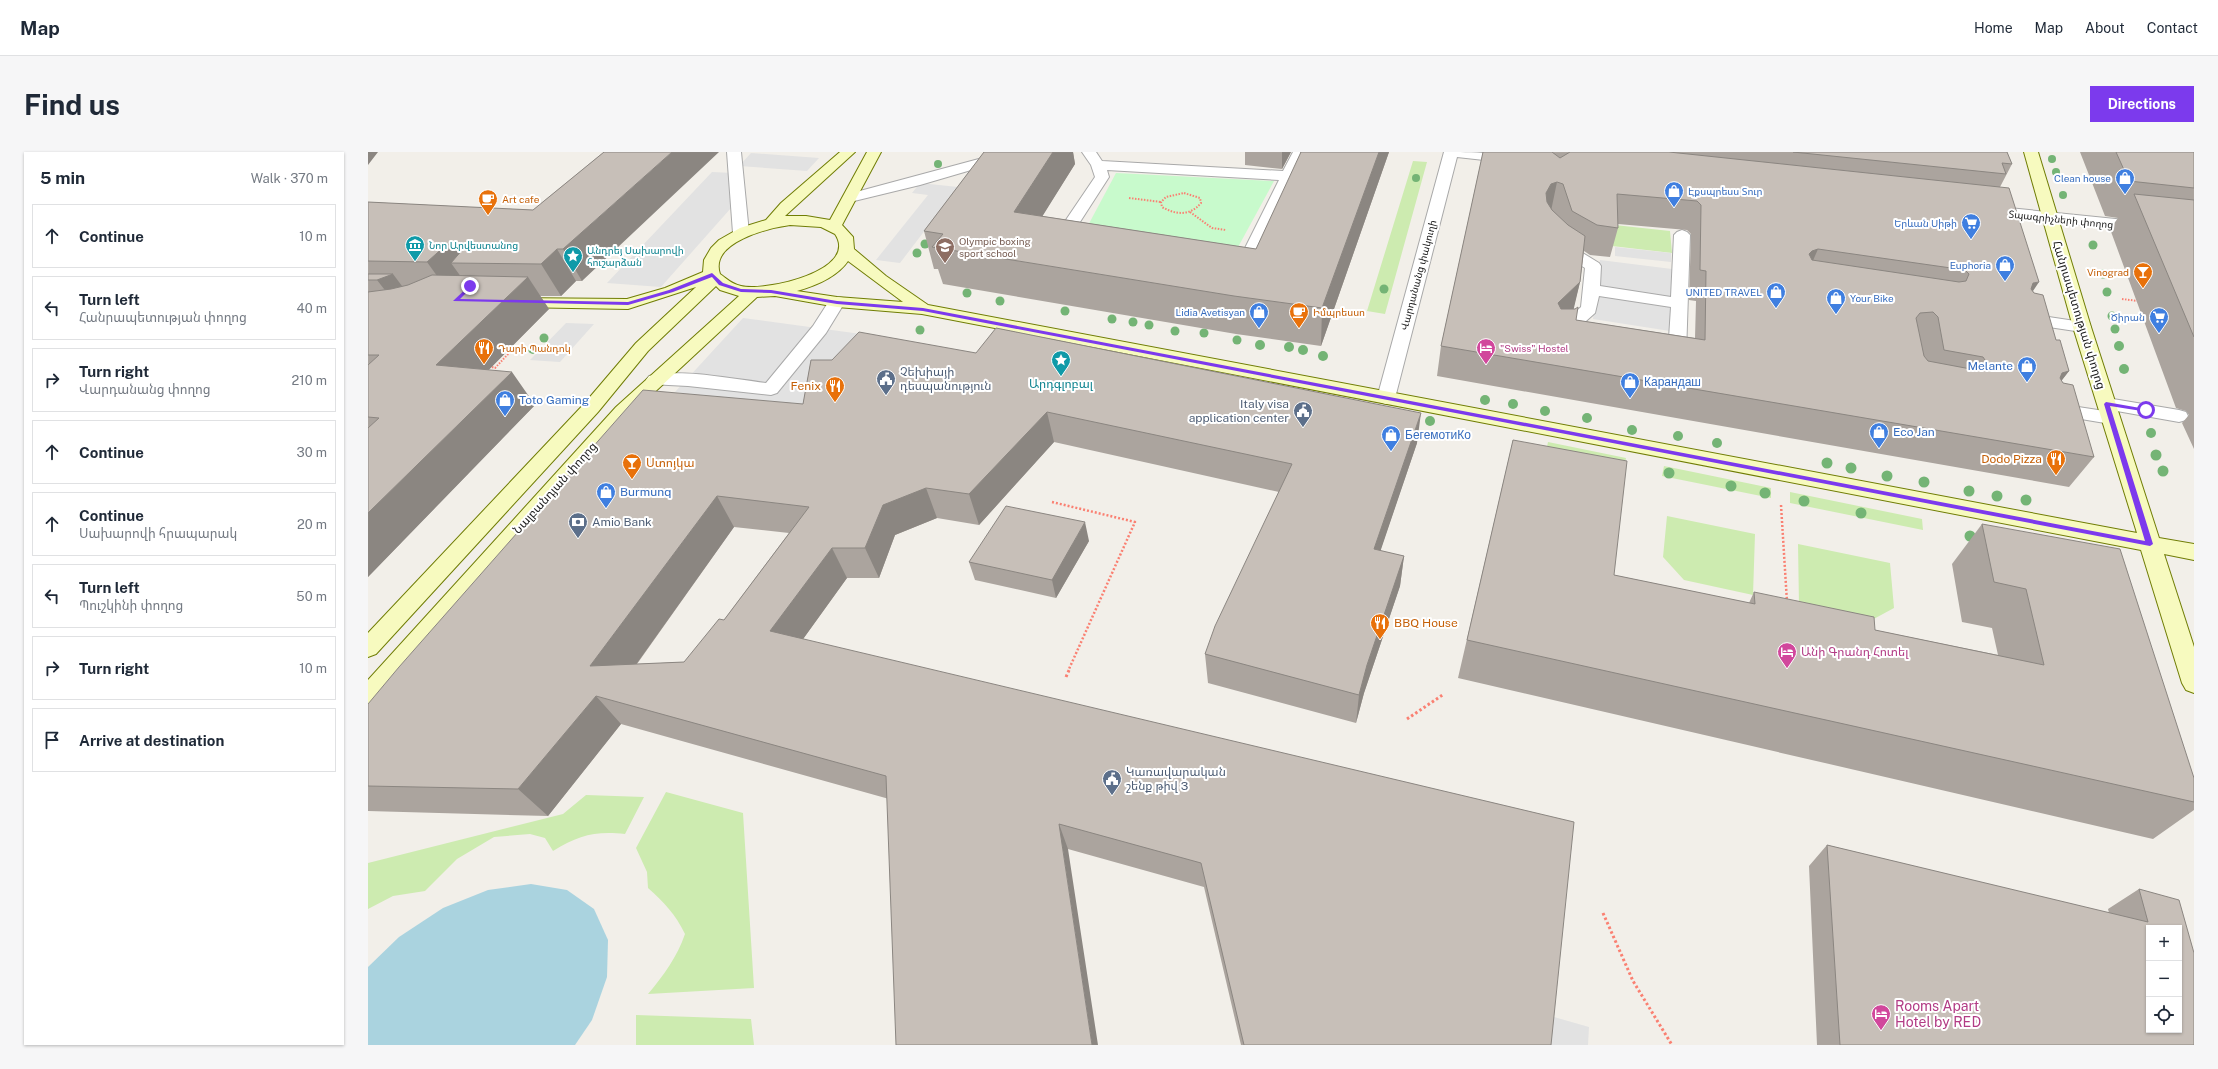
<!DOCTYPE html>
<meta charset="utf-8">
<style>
:root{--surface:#fff;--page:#f6f6f7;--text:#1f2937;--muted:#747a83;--line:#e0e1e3;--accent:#7c3aed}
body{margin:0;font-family:"Public Sans","Noto Sans Armenian",sans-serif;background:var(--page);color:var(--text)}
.controls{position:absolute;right:12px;bottom:12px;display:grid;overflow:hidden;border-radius:0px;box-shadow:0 1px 3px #0004}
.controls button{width:36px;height:36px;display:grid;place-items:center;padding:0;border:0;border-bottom:1px solid var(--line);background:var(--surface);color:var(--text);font:20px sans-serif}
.stop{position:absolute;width:12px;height:12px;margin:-9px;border:3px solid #7c3aed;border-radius:50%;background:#fff}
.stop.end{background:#7c3aed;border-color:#fff;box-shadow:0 1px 4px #0008}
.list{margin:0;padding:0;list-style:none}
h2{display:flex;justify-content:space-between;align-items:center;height:52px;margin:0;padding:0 16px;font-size:17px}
h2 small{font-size:13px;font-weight:400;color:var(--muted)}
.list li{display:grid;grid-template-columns:26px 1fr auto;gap:12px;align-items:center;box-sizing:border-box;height:64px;margin:0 8px 8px;padding:0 8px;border:1px solid var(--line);border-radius:0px}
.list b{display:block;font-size:15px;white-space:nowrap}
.list p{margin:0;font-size:13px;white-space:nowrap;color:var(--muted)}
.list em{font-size:13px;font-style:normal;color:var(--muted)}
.icon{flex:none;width:22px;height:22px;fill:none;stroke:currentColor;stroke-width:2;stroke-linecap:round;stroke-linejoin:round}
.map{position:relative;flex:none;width:1826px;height:893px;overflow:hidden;border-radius:0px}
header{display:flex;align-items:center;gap:24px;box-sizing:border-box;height:56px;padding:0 20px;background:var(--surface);border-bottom:1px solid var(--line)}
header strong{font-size:19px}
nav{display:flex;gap:22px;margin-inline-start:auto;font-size:14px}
.intro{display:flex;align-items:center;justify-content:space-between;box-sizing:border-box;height:96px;padding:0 24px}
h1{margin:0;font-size:28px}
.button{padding:10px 18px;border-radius:0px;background:var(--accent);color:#fff;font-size:14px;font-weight:700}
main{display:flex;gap:24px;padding:0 24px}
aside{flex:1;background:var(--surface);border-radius:0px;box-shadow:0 1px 3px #0004}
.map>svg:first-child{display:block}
</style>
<header>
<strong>Map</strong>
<nav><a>Home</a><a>Map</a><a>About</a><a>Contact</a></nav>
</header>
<div class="intro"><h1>Find us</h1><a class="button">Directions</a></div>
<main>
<aside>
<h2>5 min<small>Walk · 370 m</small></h2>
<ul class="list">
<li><svg class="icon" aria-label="ahead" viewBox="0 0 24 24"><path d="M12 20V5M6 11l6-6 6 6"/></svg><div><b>Continue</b></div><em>10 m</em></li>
<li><svg class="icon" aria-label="left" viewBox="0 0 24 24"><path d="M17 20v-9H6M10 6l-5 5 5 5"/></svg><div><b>Turn left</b><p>Հանրապետության փողոց</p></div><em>40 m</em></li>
<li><svg class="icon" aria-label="right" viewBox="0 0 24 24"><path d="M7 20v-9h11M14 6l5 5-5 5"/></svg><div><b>Turn right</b><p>Վարդանանց փողոց</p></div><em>210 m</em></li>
<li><svg class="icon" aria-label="ahead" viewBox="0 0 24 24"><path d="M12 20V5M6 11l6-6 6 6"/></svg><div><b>Continue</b></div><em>30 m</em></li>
<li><svg class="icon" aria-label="ahead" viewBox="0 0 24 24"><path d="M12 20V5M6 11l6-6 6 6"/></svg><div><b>Continue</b><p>Սախարովի հրապարակ</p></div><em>20 m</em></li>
<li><svg class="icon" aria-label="left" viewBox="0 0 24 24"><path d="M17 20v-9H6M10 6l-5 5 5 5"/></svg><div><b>Turn left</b><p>Պուշկինի փողոց</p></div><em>50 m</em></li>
<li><svg class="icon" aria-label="right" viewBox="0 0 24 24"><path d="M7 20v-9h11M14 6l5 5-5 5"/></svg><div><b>Turn right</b></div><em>10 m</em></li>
<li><svg class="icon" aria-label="arrive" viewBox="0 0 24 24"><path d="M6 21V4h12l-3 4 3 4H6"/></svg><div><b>Arrive at destination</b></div></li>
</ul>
</aside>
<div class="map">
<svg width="1826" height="893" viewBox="0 0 1826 893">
<rect width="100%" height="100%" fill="#f2efe9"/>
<path fill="#cdebb0" d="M 1045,9 L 1059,10 L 1017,162 L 999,159 Z
M 1228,71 L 1302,79 L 1304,101 L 1227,92 Z
M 1180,290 L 1258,306 L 1256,316 L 1178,300 Z
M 1296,314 L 1403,336 L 1403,346 L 1294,324 Z
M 1422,340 L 1554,367 L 1555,378 L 1422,351 Z
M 1299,364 L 1387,382 L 1385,443 L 1316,428 L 1295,405 Z
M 1430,392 L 1522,411 L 1526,456 L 1502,469 L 1431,454 Z
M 298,640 L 375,661 L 386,836 L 280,842 C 296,823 309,805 317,782 C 308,763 296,750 280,736 L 279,720 L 268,696 Z
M 218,643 L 276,645 L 257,682 C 227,679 211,683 185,699 L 177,686 L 162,682 L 126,685 L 89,707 L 57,739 L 25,744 L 0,757 L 0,711 L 195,662 Z
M 268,863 L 383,867 L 386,893 L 268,893 Z"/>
<path fill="#c8facc" d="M 748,21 L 906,29 L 869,97 L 717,79 Z"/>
<path fill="#e2e2e2" d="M 383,1 L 451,6 L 439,19 L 371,14 Z
M 344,20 L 365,21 L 363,56 L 293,135 L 239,131 Z
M 552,31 L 590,35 L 532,111 L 508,108 L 560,43 L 544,41 Z
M 1247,95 L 1303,101 L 1303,110 L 1247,104 Z
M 1232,108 L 1304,117 L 1302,179 L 1225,167 Z
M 375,166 L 493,182 L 431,258 L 307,240 Z
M 198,171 L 226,172 L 192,210 L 162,208 Z
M 1179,863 L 1221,875 L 1220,893 L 1176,893 Z"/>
<path fill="#aad3df" d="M 163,732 L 199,738 L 226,757 L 240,788 L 239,825 L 224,868 L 207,893 L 0,893 L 0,815 L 31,785 L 75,756 L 120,738 Z"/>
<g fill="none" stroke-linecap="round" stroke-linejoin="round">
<g stroke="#a9a9a9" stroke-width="2">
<path id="lane" d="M 359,0 L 373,0 L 381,81 L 378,84 L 368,84 L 365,81 Z
M 714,0 L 728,0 L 734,9 L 915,19 L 925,0 L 939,0 L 882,118 L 880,121 L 874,123 L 862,120 L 860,117 L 862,114 L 869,112 L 911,28 L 739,18 L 741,25 L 701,87 L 704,90 L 702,93 L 685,93 L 683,90 L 727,25 L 723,13 Z
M 1314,78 L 1319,80 L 1322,83 L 1318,202 L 1315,206 L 1309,207 L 1303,206 L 1300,202 L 1303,155 L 1231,144 L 1227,161 L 1199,186 L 1187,186 L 1184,182 L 1187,178 L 1213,155 L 1217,116 L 1183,95 L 1181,92 L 1183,89 L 1195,89 L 1231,111 L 1233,114 L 1232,134 L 1303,145 L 1306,83 L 1309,80 Z
M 469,145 L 475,146 L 477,150 L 458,181 L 409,241 L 403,243 L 320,234 L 281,232 L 278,228 L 281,224 C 312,216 366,227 398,231 L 445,174 L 463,146 Z
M 1653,161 L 1714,170 L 1720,171 L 1723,175 L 1720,179 L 1714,180 L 1647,170 L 1645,166 L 1647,162 Z
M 1739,246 L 1811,258 L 1818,260 L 1820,264 L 1818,268 L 1811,270 L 1732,256 L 1730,252 L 1732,248 Z
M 1684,251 L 1743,260 L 1750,262 L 1752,266 L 1750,270 L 1743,272 L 1677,261 L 1675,257 L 1677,253 Z"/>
</g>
<g stroke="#a9a9a9" stroke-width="2">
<path id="street" d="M 1076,0 C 1089,0 1143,0 1150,7 L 1143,11 L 1089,5 L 1027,246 L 1024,250 L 1018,252 L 1012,250 L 1009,246 Z
M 622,4 L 629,8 L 627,11 L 552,33 L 482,50 L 477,49 L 475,46 L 477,43 Z
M 1621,54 L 1826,75 L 1826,85 L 1616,62 L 1613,59 L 1616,56 Z"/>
</g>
<g stroke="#707d05" stroke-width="2">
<path id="secondary" d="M 472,0 L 487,0 L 417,64 L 438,64 L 462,68 L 499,0 L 513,0 L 474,73 L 485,85 L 486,97 L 518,124 L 560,153 L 1769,381 L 1705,175 L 1656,0 L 1670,0 L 1723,175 L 1791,386 L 1826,392 L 1826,408 L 1796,402 L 1826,495 L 1826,541 L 1818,538 L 1814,531 L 1773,398 L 554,162 L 469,155 L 407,144 L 389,145 L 262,263 L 8,551 L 0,554 L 0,528 L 248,255 L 371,144 L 352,138 L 348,134 L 280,199 L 230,260 L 8,502 L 0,505 L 0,481 L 216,252 L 268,191 L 328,135 L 260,157 L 147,155 L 141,154 L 139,150 L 141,146 L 259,147 L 297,136 L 335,120 L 336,108 L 343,96 L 351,88 L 372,76 L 398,68 L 413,51 ZM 422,73 L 453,75 L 467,82 C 492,119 396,140 373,134 C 364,132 359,127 352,122 C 341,90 401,76 422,73 ZM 480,109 L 535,150 L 469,145 L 429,139 C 447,134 469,125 480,109 Z"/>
</g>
<path stroke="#fa8072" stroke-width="2" stroke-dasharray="1.5 1.5" stroke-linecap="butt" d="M 816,41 L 832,46 L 833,51 C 822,64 808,63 794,55 L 793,50 L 798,45 Z
M 761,46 L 793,50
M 822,60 L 844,76 L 858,78
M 1754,147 L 1770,149
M 124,215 L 127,216 L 142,200"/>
<path stroke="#fa8072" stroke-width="2.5" stroke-dasharray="2 2" stroke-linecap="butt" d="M 684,350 L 767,370 L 701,517
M 1413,353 L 1419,450"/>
<path stroke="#fa8072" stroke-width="3" stroke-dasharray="2.5 2.5" stroke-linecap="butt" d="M 698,525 L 702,516
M 1039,567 L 1076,542
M 1235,761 L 1265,829 L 1304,893"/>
<use href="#lane" fill="#fff" fill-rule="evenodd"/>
<use href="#street" fill="#fff" fill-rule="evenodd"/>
<use href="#secondary" fill="#f7fabf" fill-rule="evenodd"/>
</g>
<g fill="#74b475">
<circle cx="1684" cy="7" r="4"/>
<circle cx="570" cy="12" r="4"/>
<circle cx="1688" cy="20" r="4"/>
<circle cx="1048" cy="26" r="4"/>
<circle cx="1695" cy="43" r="4"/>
<circle cx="557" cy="92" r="4.5"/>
<circle cx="1725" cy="93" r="4.5"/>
<circle cx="549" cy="101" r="4.5"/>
<circle cx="1735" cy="122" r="4.5"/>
<circle cx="1016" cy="137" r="4.5"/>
<circle cx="1739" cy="140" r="4.5"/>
<circle cx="599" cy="141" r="4.5"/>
<circle cx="632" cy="149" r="4.5"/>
<circle cx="697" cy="159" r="4.5"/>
<circle cx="1744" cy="164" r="4.5"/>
<circle cx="744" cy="167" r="4.5"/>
<circle cx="765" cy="170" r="4.5"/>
<circle cx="781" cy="173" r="4.5"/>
<circle cx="1747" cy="177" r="4.5"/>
<circle cx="552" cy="178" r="4.5"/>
<circle cx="807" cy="179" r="4.5"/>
<circle cx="836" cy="181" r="4.5"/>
<circle cx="176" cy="186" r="4.5"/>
<circle cx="869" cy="188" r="4.5"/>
<circle cx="892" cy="193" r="5"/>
<circle cx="1751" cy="194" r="5"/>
<circle cx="921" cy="195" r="5"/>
<circle cx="165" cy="197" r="5"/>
<circle cx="935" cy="198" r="5"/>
<circle cx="955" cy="204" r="5"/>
<circle cx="1756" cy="217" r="5"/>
<circle cx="1117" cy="248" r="5"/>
<circle cx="1145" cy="252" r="5"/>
<circle cx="1177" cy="259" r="5"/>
<circle cx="1219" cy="266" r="5"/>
<circle cx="1062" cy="269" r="5"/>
<circle cx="1264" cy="278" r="5"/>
<circle cx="1783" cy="281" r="5"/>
<circle cx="1310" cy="284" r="5"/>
<circle cx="1349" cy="291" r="5"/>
<circle cx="1788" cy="303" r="5.5"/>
<circle cx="1459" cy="311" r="5.5"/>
<circle cx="1483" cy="316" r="5.5"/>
<circle cx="1795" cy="319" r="5.5"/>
<circle cx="1301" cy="321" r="5.5"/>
<circle cx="1519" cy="324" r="5.5"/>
<circle cx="1556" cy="330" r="5.5"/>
<circle cx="1363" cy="334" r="5.5"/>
<circle cx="1601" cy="339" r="5.5"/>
<circle cx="1397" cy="341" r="5.5"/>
<circle cx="1629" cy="344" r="5.5"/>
<circle cx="1658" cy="348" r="5.5"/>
<circle cx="1436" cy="349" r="5.5"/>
<circle cx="1493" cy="361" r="5.5"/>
<circle cx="1602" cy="384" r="5.5"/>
</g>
<path fill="#aba49e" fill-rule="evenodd" d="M 236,0 L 214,129 L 208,129 L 193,144 L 172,144 L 181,157 L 120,218 L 167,253 L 0,425 L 0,50 L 165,58 Z
M 616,0 L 705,0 L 707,12 L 674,64 L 888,97 L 932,4 L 932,0 L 1021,0 L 953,194 L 868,182 L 575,132 L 570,117 L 566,117 L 556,79 Z
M 877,0 L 923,0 L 914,17 L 877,13 Z
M 1115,0 L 1639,0 L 1644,12 L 1632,35 L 1665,139 L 1688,188 L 1701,219 L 1693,229 L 1726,305 L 1701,335 L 1069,224 L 1073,194 ZM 1250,72 L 1319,78 L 1323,82 L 1321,148 L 1328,149 L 1327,186 L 1208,168 L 1205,157 L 1212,130 L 1216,99 L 1222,103 L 1242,105 L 1250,76 Z
M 1712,0 L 1826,0 L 1826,297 L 1814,271 L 1821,263 L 1818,259 L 1808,256 L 1742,77 L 1750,66 L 1737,64 Z
M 443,208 L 1049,291 L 1012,399 L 1036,404 L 1032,434 L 996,541 L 988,571 L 840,531 L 837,502 L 911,340 L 686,290 L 611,373 L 569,366 L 527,383 L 511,426 L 479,426 L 435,487 L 1183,893 L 873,893 L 836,735 L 253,572 L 180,664 L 0,659 L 0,552 L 435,252 ZM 366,375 L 421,381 L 356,468 L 316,510 L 269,512 Z
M 1145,288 L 1246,423 L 1381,451 L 1386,440 L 1507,478 L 1630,503 L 1624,476 L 1594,470 L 1584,412 L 1614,372 L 1826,626 L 1826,658 L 1785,687 L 1090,526 Z
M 721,389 L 688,446 L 607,428 L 601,410 Z
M 1459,693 L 1741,761 L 1740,757 L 1771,737 L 1826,893 L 1449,893 L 1441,714 Z"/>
<path fill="#8b8681" d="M 0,0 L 10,0 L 0,13 Z
M 304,0 L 351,0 L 214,129 L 195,97 Z
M 685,0 L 705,0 L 707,12 L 654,97 L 646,60 Z
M 914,0 L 923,0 L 914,17 Z
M 1011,0 L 1021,0 L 953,194 L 954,156 Z
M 1189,30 L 1183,59 L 1176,61 L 1178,41 L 1183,32 Z
M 86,91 L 100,111 L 83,111 L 96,129 L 82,142 L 59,110 L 78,93 Z
M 189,97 L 208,129 L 193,144 L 173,112 Z
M 1450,97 L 1437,127 L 1441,102 L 1444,99 Z
M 25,122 L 49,154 L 34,160 L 9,128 Z
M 160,125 L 181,157 L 93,246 L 68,213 Z
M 1212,130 L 1205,160 L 1183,181 L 1190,151 Z
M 1671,130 L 1651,160 L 1665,131 Z
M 1701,219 L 1678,249 L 1694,221 Z
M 144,220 L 167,253 L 0,425 L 0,361 Z
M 679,260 L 686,290 L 611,373 L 601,342 Z
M 1053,261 L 1049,291 L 1003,427 L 1006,397 Z
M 558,336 L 569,366 L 527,383 L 511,426 L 497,396 L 515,353 Z
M 349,344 L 366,375 L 247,542 L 222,514 Z
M 717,370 L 721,389 L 688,446 L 684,428 Z
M 464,396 L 479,426 L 420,508 L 402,479 Z
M 1036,404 L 1032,434 L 996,541 L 988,571 L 991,543 L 999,513 Z
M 228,544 L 253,572 L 180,664 L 150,637 Z
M 691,672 L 700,697 L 730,893 L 724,893 Z"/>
<path fill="#c7bfb8" stroke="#8b8681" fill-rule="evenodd" d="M 236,0 L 304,0 L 195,97 L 189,97 L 173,112 L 83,111 L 95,97 L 92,93 L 86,91 L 78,93 L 59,110 L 0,109 L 0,50 L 165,58 Z
M 616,0 L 685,0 L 646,60 L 888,97 L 933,0 L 1011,0 L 954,156 L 866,144 L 564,95 L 575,82 L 556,79 Z
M 1115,0 L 1184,0 L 1192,6 L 1202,0 L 1301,0 L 1641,36 L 1671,130 L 1665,131 L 1663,137 L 1666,141 L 1675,143 L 1688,188 L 1692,188 L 1701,219 L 1694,221 L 1692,226 L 1695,231 L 1705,233 L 1726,305 L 1073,194 ZM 1189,30 L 1195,32 L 1204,59 L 1229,73 L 1250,76 L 1249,42 L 1329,49 L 1333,53 L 1332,118 L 1338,119 L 1337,188 L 1208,168 L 1210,155 L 1207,157 L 1193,157 L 1190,151 L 1212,130 L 1217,84 L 1200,73 L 1184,58 L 1179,50 L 1178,41 L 1183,32 ZM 1450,97 L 1597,118 L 1601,122 L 1598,129 L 1591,130 L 1444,108 L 1441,102 L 1444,99 ZM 1565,160 L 1570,165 L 1576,198 L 1615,205 L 1619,211 L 1615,216 L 1608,218 L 1560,209 L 1556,204 L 1548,166 L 1552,161 Z
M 1425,0 L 1639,0 L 1644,12 L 1634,11 L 1638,22 Z
M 1748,0 L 1826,0 L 1826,36 L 1761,29 Z
M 1766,42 L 1826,48 L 1826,185 Z
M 0,122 L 25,122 L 9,128 L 0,128 Z
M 64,123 L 160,125 L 68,213 L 144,220 L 0,361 L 0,276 L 11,266 L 0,265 L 0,213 L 11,203 L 0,203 L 0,140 L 23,137 L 40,133 Z
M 628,176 L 1053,261 L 1006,397 L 1036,404 L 999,513 L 991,543 L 837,502 L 847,474 L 924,312 L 679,260 L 601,342 L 558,336 L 515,353 L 497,396 L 464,396 L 402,479 L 1206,670 L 1183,893 L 876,893 L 833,711 L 691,672 L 724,893 L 528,893 L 518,624 L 228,544 L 150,637 L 0,634 L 0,552 L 31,515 L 275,238 L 435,252 L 443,208 L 464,208 L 491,180 L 608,201 ZM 349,344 L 441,355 L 356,468 L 351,467 L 316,510 L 222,514 Z
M 1145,288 L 1259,309 L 1246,423 L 1387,452 L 1386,440 L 1506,465 L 1507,478 L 1676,513 L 1658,437 L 1626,430 L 1614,372 L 1752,397 L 1826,626 L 1826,650 L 1099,488 Z
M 638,354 L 717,370 L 684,428 L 601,410 Z
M 1459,693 L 1780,770 L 1771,737 L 1811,748 L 1826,801 L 1826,893 L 1472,893 ZM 1781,776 L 1811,776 L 1811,878 L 1781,878 Z"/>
<path fill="#7c3aed" d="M 344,121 L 355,131 L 373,137 L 403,138 L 469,149 L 555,156 L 1777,389 L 1736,252 L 1738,250 L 1778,257 L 1780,260 L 1742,254 L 1785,392 L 1782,394 L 555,159 L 469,152 L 403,141 L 373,140 L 351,133 L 344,125 L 305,140 L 260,153 L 85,149 L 102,133 L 104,135 L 92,147 L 260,150 L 301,138 Z"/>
<defs>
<g id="shop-pin" transform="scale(1)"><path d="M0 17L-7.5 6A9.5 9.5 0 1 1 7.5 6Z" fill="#3f7fe0" stroke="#fff"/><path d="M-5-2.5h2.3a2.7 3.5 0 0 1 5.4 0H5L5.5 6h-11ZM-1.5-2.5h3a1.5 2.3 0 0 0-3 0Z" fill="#fff"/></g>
<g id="cafe-pin" transform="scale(1)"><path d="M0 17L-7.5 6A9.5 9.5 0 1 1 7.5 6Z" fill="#e8710a" stroke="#fff"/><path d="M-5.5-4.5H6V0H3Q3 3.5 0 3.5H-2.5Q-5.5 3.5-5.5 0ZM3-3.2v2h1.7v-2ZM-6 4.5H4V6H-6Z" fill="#fff"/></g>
<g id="supermarket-pin" transform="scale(1)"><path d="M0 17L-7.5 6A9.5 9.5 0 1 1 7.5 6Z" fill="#3f7fe0" stroke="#fff"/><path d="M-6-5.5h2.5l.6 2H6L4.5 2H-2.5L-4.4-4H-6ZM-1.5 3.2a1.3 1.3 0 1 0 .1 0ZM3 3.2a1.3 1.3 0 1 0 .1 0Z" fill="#fff"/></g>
<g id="museum-pin" transform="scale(1)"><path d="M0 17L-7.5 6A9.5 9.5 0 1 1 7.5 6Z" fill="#0f9aa8" stroke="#fff"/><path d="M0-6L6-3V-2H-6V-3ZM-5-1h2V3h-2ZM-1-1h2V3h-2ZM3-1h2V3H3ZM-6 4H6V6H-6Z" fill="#fff"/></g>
<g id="school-pin" transform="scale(1)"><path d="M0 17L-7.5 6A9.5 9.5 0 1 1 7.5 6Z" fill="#8d6e63" stroke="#fff"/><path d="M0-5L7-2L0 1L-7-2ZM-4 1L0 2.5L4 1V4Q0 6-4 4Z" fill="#fff"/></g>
<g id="sight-pin" transform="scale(1)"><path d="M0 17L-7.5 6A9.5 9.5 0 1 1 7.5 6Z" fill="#0f9aa8" stroke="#fff"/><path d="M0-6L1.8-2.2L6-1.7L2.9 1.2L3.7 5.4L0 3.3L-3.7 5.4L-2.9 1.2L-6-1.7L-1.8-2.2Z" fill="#fff"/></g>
<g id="bar-pin" transform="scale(1)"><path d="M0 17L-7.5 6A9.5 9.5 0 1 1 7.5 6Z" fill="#e8710a" stroke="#fff"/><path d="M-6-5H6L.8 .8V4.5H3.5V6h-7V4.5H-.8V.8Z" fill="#fff"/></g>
<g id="restaurant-pin" transform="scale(1)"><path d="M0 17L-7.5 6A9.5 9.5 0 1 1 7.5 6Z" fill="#e8710a" stroke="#fff"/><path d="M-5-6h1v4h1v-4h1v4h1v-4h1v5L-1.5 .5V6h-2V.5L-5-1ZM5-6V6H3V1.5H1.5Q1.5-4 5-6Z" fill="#fff"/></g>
<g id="hotel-pin" transform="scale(1)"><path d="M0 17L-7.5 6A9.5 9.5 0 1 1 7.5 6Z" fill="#d1479c" stroke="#fff"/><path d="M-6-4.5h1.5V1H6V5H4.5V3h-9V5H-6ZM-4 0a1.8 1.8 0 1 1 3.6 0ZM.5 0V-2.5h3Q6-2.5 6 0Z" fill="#fff"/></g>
<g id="civic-pin" transform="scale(1)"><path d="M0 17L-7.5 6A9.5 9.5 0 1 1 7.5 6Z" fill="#5c6f8a" stroke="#fff"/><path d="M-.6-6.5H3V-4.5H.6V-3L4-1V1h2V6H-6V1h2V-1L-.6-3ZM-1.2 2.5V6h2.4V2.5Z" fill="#fff"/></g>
<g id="bank-pin" transform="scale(1)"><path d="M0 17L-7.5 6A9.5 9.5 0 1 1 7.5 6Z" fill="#5c6f8a" stroke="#fff"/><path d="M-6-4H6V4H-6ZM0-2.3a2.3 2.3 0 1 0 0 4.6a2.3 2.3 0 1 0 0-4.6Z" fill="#fff"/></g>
</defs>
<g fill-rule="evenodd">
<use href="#shop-pin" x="1757" y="26"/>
<use href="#shop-pin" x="1306" y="39"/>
<use href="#cafe-pin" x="120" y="47"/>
<use href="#supermarket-pin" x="1603" y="71"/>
<use href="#museum-pin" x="47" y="93"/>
<use href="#school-pin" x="577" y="95"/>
<use href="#sight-pin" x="205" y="104"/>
<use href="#shop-pin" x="1637" y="113"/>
<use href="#bar-pin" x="1775" y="120"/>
<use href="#shop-pin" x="1408" y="140"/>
<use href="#shop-pin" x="1468" y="146"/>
<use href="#shop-pin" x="891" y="160"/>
<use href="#cafe-pin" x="931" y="160"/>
<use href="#supermarket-pin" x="1791" y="165"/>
<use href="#restaurant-pin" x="116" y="196"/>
<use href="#hotel-pin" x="1118" y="196"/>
<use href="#sight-pin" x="693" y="208"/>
<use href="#shop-pin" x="1659" y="214"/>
<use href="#civic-pin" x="518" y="227"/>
<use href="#shop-pin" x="1262" y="230"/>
<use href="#restaurant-pin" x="467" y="234"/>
<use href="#shop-pin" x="137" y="248"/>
<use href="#civic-pin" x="935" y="259"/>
<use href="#shop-pin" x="1511" y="280"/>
<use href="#shop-pin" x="1023" y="283"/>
<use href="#restaurant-pin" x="1688" y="307"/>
<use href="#bar-pin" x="264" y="311"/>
<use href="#shop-pin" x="238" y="340"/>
<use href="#bank-pin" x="210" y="370"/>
<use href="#restaurant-pin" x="1012" y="471"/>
<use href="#hotel-pin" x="1419" y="500"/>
<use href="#civic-pin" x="744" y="627"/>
<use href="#hotel-pin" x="1513" y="862"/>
</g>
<g text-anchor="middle" stroke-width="4" stroke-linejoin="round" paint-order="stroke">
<g font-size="10" fill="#366cbe" stroke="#fff" text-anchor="end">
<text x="1743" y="30">Clean house</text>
<text x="1320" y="43" text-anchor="start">Էքսպրեսս Տուր</text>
<text x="1589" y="75">Երևան Սիթի</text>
<text x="1623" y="117">Euphoria</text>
<text x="1394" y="144">UNITED TRAVEL</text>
<text x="1482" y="150" text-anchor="start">Your Bike</text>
<text x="877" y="164">Lidia Avetisyan</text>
<text x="1777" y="169">Ծիրան</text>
</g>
<g font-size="10" fill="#c56008" stroke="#fff" text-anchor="start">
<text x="134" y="51">Art cafe</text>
<text x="1761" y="124" text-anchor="end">Vinograd</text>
<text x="945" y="164">Իմպրեսսո</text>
<text x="130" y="200">Դարի Պանդոկ</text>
</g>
<g font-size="10" fill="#222" stroke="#fff">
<text transform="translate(1693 67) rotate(6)" y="4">Տպագրիչների փողոց</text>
<text transform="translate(1050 123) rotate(-75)" y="4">Վարդանանց փակուղի</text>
</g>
<g font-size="10" fill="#785e54" stroke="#fff" text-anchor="start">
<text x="591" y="93">Olympic boxing<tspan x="591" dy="12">sport school</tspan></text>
</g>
<g font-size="10" fill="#0d838f" stroke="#fff" text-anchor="start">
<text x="61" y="97">Նոր Արվեստանոց</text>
<text x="219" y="102">Անդրեյ Սախարովի<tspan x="219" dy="12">հուշարձան</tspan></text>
</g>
<g font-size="10" fill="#b23c85" stroke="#fff" text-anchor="start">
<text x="1132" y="200">"Swiss" Hostel</text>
</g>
<g font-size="12" fill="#222" stroke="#fff">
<text transform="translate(1711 163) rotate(73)" y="4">Հանրապետության փողոց</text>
<text transform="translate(187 336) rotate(-48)" y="4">Նալբանդյան փողոց</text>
</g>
<g font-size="12" fill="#366cbe" stroke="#fff" text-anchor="start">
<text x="1645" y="218" text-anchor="end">Melante</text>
<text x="1276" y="234">Карандаш</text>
<text x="151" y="252">Toto Gaming</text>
<text x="1525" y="284">Eco Jan</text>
<text x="1037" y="287">БегемотиКо</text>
<text x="252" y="344">Burmunq</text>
</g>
<g font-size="12" fill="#4e5e75" stroke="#fff" text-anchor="start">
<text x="532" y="224">Չեխիայի<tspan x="532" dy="14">դեսպանություն</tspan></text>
<text x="921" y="256" text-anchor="end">Italy visa<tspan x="921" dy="14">application center</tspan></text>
<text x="224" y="374">Amio Bank</text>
<text x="758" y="624">Կառավարական<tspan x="758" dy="14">շենք թիվ 3</tspan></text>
</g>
<g font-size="12" fill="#0d838f" stroke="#fff">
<text x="693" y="236">Արդգլոբալ</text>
</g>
<g font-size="12" fill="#c56008" stroke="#fff" text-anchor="end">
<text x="453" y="238">Fenix</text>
<text x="1674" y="311">Dodo Pizza</text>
<text x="278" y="315" text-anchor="start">Ստոյկա</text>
<text x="1026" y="475" text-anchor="start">BBQ House</text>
</g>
<g font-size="12" fill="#b23c85" stroke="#fff" text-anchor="start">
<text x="1433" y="504">Անի Գրանդ Հոտել</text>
</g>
<g font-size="14" fill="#b23c85" stroke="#fff" text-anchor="start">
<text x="1527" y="859">Rooms Apart<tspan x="1527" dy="16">Hotel by RED</tspan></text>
</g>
</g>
</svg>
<div class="controls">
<button>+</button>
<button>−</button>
<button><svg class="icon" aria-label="locate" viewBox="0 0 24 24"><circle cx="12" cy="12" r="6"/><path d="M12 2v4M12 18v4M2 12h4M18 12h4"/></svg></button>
</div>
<div class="stop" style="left:1778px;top:258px"></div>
<div class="stop end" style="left:102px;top:134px"></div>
</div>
</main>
